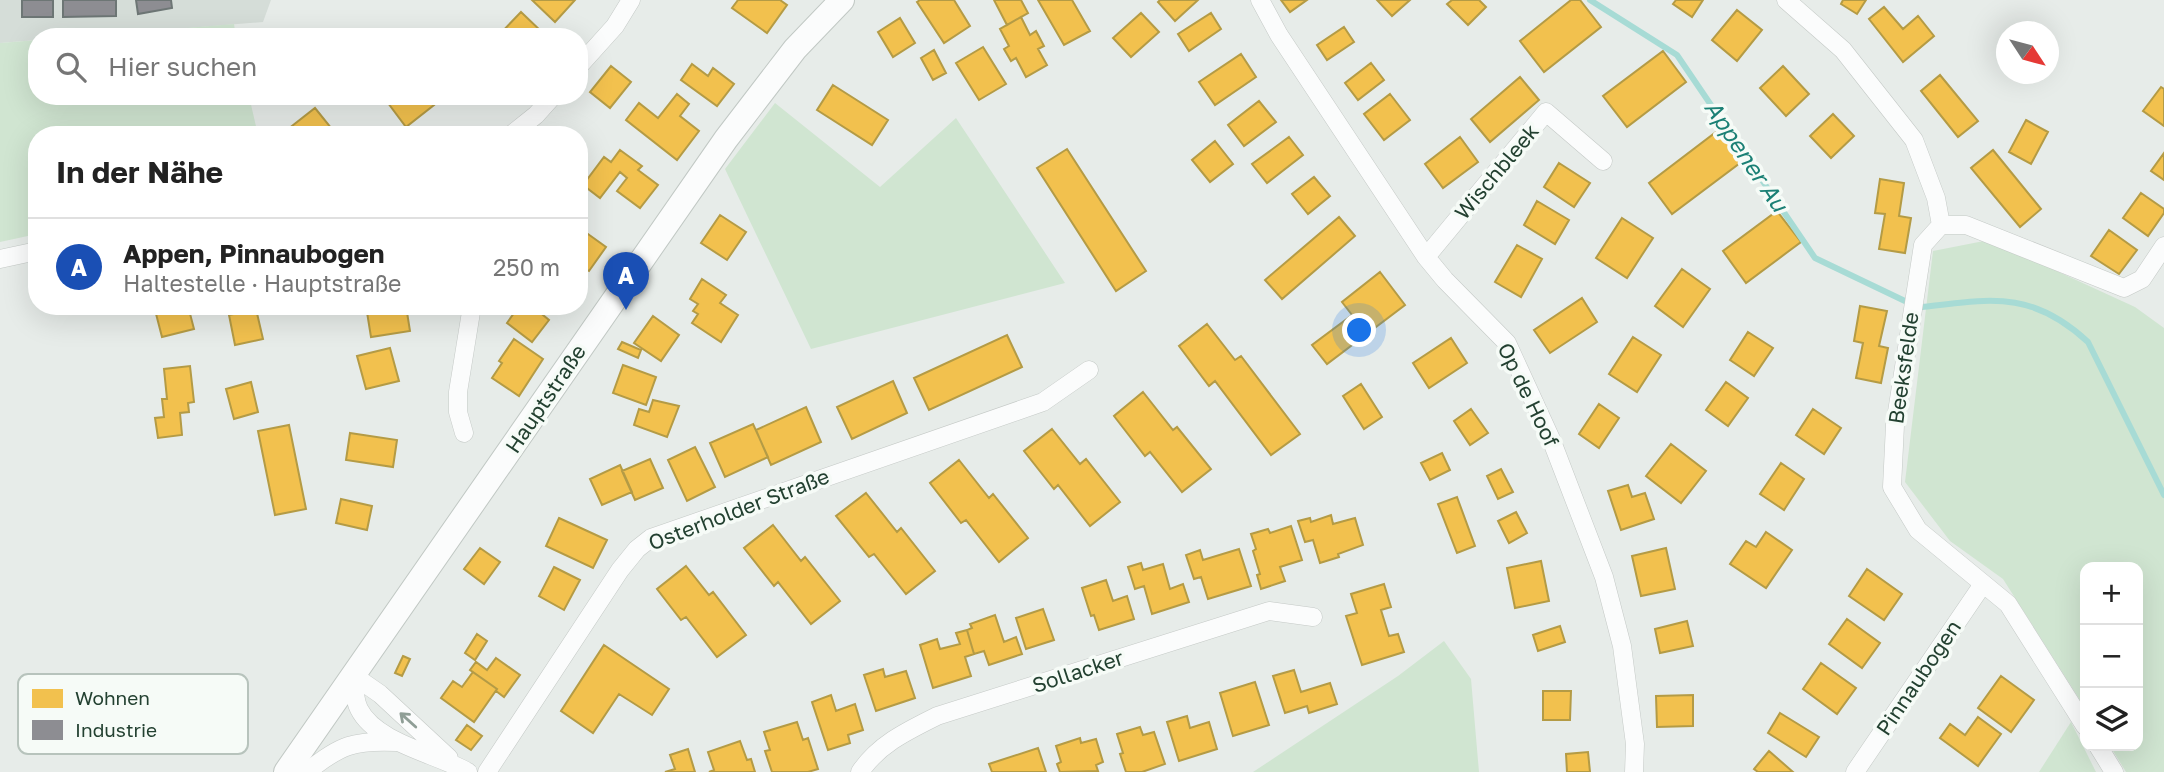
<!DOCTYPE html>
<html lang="de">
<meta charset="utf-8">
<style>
:root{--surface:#fff;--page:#f2f2f2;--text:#222;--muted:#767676;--line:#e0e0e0;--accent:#687d71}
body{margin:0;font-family:"Golos Text",sans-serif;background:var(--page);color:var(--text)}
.controls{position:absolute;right:21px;bottom:21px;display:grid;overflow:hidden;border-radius:14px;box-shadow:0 7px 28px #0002}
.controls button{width:63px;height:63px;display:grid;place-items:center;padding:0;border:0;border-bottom:2px solid var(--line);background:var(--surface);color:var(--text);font:35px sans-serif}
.compass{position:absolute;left:1996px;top:21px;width:63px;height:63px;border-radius:50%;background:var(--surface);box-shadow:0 7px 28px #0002;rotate:126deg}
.you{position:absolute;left:1360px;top:331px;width:24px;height:24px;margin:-18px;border:5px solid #fff;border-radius:50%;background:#1a73e8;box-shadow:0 0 0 10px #1a73e833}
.badge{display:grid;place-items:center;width:46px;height:46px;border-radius:50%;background:var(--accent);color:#fff;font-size:23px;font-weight:700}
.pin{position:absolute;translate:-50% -58px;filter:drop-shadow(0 2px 4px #0008)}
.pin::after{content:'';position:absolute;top:37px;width:24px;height:21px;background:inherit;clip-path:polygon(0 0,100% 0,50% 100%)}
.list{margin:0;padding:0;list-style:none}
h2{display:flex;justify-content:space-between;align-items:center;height:91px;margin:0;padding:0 28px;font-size:30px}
h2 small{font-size:23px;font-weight:400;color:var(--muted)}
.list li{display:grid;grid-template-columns:46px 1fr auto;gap:21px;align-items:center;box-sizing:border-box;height:98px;padding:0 28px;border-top:2px solid var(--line)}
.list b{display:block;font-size:26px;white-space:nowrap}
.list p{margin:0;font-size:23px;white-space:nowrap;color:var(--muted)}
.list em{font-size:23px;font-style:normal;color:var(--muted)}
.icon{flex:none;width:38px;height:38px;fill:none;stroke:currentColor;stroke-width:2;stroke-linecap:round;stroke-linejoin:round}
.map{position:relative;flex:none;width:2164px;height:772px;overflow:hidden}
.search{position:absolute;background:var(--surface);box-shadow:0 7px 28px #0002;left:28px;top:28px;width:560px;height:77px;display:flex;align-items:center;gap:18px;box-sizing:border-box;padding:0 24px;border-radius:28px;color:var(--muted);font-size:26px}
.panel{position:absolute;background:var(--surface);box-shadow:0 7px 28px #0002;left:28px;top:126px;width:560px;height:189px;border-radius:28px}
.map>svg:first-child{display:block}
</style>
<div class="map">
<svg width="2164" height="772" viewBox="0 0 2164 772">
<rect width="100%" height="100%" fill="#e7ece9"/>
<path fill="#d5ddd8" d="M 0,0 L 271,0 L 263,22 L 78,37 L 37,37 L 37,40 L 0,43 Z"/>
<path fill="#d0e5d1" d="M 234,24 L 236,37 L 78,37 Z
M 37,40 L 37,96 L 249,96 L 258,135 L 37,135 L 37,234 L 0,242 L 0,43 Z
M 775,103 L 880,187 L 956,118 L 1065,283 L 811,349 L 725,169 Z
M 1989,240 L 2135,307 L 2164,328 L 2164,772 L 2126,772 L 2110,746 L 2138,746 L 2138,567 L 2085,567 L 2085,708 L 2003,579 L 1950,541 L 1905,482 L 1933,251 Z
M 1444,641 L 1471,679 L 1479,772 L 1253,772 L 1398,676 Z
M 2071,722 L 2096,772 L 2039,772 Z"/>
<path fill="#f2c14e" stroke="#b49b45" stroke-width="2" d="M 532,0 L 575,0 L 555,22 Z
M 738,0 L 780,0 L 787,5 L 767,33 L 732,8 Z
M 920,0 L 954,0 L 970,26 L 944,43 L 917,2 Z
M 994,0 L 1021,0 L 1028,13 L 1007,25 Z
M 1038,0 L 1072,0 L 1090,31 L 1064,45 Z
M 1160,0 L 1198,0 L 1175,21 L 1158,2 Z
M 1281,0 L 1307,0 L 1290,12 Z
M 1377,0 L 1410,0 L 1392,16 Z
M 1452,0 L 1479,0 L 1486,7 L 1468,25 L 1447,4 Z
M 1571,0 L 1580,0 L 1601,27 L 1544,72 L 1520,41 Z
M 1676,0 L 1703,0 L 1692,17 L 1673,4 Z
M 1843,0 L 1866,0 L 1857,14 L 1841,4 Z
M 1884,7 L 1903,29 L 1918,16 L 1934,36 L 1903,62 L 1869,19 Z
M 1737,10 L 1762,30 L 1737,61 L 1712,40 Z
M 521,12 L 544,34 L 541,37 L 497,37 Z
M 1141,13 L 1159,32 L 1131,57 L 1113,38 Z
M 1211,13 L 1221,29 L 1189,51 L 1178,34 Z
M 1021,17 L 1030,35 L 1036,31 L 1044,46 L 1038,49 L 1047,65 L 1026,77 L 1016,58 L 1011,61 L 1004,49 L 1009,46 L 1000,29 Z
M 900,18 L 915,43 L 893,57 L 878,32 Z
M 1344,27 L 1354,42 L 1327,60 L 1317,45 Z
M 983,47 L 1006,84 L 979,100 L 956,63 Z
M 934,50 L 946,73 L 933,80 L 921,58 Z
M 1663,51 L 1686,82 L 1627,127 L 1603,96 Z
M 1241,54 L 1256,77 L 1215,105 L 1199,82 Z
M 1371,63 L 1384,80 L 1358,100 L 1345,83 Z
M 692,64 L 708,76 L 713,68 L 734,84 L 717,106 L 681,80 Z
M 611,66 L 631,82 L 610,108 L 590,92 Z
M 1783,66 L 1809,94 L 1786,116 L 1760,88 Z
M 1940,75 L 1978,121 L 1958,137 L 1921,91 Z
M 1520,77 L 1539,100 L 1490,142 L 1471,119 Z
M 833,85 L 888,120 L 872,145 L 817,110 Z
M 2161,87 L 2164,89 L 2164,126 L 2143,111 Z
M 677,94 L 689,104 L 680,116 L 699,131 L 677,160 L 626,120 L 639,103 L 658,118 Z
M 1390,94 L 1410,120 L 1384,140 L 1364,114 Z
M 389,96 L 427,96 L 434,105 L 406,127 L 385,99 Z
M 1259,101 L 1276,122 L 1244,146 L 1228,125 Z
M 315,108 L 332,129 L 325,135 L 284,135 L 283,133 Z
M 1833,114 L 1854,136 L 1831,158 L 1810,136 Z
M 2026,120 L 2048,132 L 2031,164 L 2009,152 Z
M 1720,129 L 1744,160 L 1672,214 L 1649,183 Z
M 1289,137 L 1303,155 L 1267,183 L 1252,164 Z
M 1460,137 L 1478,162 L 1443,188 L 1425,164 Z
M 1215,141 L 1233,164 L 1210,182 L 1192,160 Z
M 1067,149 L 1146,271 L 1116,291 L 1037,168 Z
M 620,150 L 642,166 L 638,170 L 658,185 L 640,208 L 617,191 L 627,178 L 620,172 L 600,198 L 583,185 L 604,157 L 611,162 Z
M 1993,150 L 2041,209 L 2020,227 L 1971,168 Z
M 2164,153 L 2164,180 L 2151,171 Z
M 1559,163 L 1590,183 L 1574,207 L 1544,187 Z
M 1314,177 L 1330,196 L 1308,214 L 1292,194 Z
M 1880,179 L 1904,183 L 1899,216 L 1911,218 L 1905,253 L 1879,249 L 1885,214 L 1875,213 Z
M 2141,193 L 2164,209 L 2164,213 L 2148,236 L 2123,218 Z
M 1537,201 L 1569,220 L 1555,244 L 1524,225 Z
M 1777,211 L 1801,242 L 1746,283 L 1723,251 Z
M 720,215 L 746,232 L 727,260 L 701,243 Z
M 1339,217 L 1355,236 L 1282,299 L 1265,280 Z
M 1622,218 L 1653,238 L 1627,278 L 1596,258 Z
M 581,229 L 606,247 L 589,271 L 579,265 Z
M 2109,230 L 2137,250 L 2119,274 L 2091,256 Z
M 1517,245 L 1542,259 L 1521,297 L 1495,282 Z
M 1682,269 L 1710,289 L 1683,327 L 1655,306 Z
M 1380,272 L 1405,305 L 1327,364 L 1312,345 L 1352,315 L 1342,302 Z
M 702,279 L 726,295 L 720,303 L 738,315 L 721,342 L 692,323 L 698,314 L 693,311 L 698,304 L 690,299 Z
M 1582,298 L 1597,322 L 1550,353 L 1534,330 Z
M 154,306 L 188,306 L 194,329 L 162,337 Z
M 366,306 L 406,306 L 410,331 L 371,337 Z
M 519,306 L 532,306 L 549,320 L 532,342 L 507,323 Z
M 1860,306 L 1887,311 L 1879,346 L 1888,348 L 1881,383 L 1856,378 L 1863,343 L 1854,341 Z
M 256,309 L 263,339 L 235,345 L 229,315 Z
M 653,316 L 679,335 L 661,361 L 634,343 Z
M 1207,324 L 1235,360 L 1241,356 L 1300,434 L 1271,455 L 1215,381 L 1209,386 L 1179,346 Z
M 1748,332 L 1773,348 L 1754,376 L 1730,360 Z
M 1007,335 L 1022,367 L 929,410 L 914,378 Z
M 1633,337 L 1661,355 L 1637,392 L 1609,374 Z
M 1451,338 L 1467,363 L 1429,388 L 1413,363 Z
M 514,339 L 543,359 L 519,396 L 492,378 L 502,363 L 499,361 Z
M 622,342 L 641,350 L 638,358 L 618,349 Z
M 390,348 L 399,381 L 366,389 L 357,356 Z
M 623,365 L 656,377 L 646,405 L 613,393 Z
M 190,366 L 194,402 L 188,403 L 189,412 L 180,413 L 182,435 L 158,438 L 155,418 L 164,417 L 162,399 L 167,399 L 164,369 Z
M 893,381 L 907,413 L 852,439 L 837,407 Z
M 251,382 L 258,412 L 234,419 L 226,389 Z
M 1726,382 L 1748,398 L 1728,426 L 1706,410 Z
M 1361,384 L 1382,417 L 1364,429 L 1343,396 Z
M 1143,392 L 1173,430 L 1177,427 L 1211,469 L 1182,492 L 1150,452 L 1145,456 L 1114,416 Z
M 653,400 L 679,406 L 667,437 L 634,425 L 639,409 L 649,412 Z
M 1599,404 L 1619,418 L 1599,448 L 1579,434 Z
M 806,407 L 821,442 L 771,465 L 756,430 Z
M 1471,409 L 1488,433 L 1470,445 L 1454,421 Z
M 1813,409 L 1841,428 L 1824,454 L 1796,435 Z
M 753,424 L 768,457 L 725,477 L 710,443 Z
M 289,425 L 306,509 L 275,515 L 258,431 Z
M 1052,429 L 1080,464 L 1086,459 L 1120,502 L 1090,526 L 1058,485 L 1054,489 L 1024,451 Z
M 350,433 L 397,440 L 393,467 L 346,460 Z
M 1671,444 L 1706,471 L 1681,503 L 1646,476 Z
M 695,447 L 715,487 L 687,501 L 668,460 Z
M 1442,453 L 1450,470 L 1430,480 L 1421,463 Z
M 650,459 L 663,488 L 635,500 L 622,471 Z
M 959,460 L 989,498 L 993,494 L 1028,538 L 999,562 L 966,520 L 961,523 L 930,483 Z
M 1781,463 L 1804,479 L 1784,510 L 1760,494 Z
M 620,465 L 632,492 L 602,505 L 590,479 Z
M 1501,469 L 1513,492 L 1498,499 L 1487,476 Z
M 1628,485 L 1632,497 L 1645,493 L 1654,519 L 1621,530 L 1608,491 Z
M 866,493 L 897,532 L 901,528 L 935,571 L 906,594 L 874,554 L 869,557 L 836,516 Z
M 1457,497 L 1475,546 L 1457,553 L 1438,504 Z
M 341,499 L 372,506 L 367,530 L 336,523 Z
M 1516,512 L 1527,533 L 1509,543 L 1498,521 Z
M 1331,515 L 1333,524 L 1355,518 L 1363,545 L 1338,554 L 1339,557 L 1320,563 L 1313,540 L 1305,542 L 1298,521 L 1310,518 L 1311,522 Z
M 559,518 L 607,540 L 593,568 L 546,546 Z
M 773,525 L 801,561 L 805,557 L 840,601 L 811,624 L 778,582 L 774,586 L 744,548 Z
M 1291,526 L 1302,560 L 1280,567 L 1285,581 L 1261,589 L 1257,575 L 1260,574 L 1253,551 L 1256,549 L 1251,534 L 1268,529 L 1270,533 Z
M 1766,532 L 1792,550 L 1766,588 L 1730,564 L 1746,541 L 1756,547 Z
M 480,548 L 500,562 L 484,584 L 464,569 Z
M 1666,548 L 1675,589 L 1641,596 L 1632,556 Z
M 1239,549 L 1251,586 L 1208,599 L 1201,577 L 1194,579 L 1186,555 L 1200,550 L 1203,560 Z
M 1541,561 L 1549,601 L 1515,608 L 1507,568 Z
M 1141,563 L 1143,570 L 1163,564 L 1170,589 L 1183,584 L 1189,602 L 1152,614 L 1144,586 L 1135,589 L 1128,567 Z
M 686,566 L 709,595 L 713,592 L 746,635 L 717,657 L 686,617 L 681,620 L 657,589 Z
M 554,567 L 580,580 L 564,610 L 539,596 Z
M 1867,569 L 1902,594 L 1884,620 L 1849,596 Z
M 1106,580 L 1113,601 L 1127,596 L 1134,619 L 1099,630 L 1094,615 L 1091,616 L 1082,588 Z
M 1384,584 L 1391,607 L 1381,610 L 1389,636 L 1398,634 L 1404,652 L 1362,665 L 1346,616 L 1357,613 L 1351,594 Z
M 1043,609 L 1054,640 L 1026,649 L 1016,618 Z
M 995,615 L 1004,642 L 1016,637 L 1022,654 L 989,665 L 984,651 L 974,654 L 967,630 L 972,628 L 970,624 Z
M 1847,619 L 1880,643 L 1862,668 L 1829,644 Z
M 1687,621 L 1693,646 L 1660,653 L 1655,629 Z
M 1560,626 L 1565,642 L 1538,651 L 1533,635 Z
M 967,630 L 974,654 L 965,657 L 971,676 L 933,688 L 920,645 L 937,639 L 940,649 L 960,644 L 956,633 Z
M 477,634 L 487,641 L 475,660 L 465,653 Z
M 604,645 L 669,689 L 652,715 L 619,694 L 593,733 L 561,711 Z
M 403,656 L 410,659 L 402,676 L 395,673 Z
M 496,658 L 520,675 L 504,697 L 496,691 L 497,689 L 470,670 L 476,662 L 487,670 Z
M 1821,663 L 1856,688 L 1837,714 L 1803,689 Z
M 883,669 L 885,677 L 906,671 L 915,698 L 876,711 L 864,675 Z
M 1294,670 L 1301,692 L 1330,683 L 1337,704 L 1309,713 L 1307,706 L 1285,713 L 1273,676 Z
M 473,672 L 497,689 L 474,722 L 441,698 L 453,681 L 462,687 Z
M 2001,676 L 2034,700 L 2011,732 L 1978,708 Z
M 1255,682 L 1269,725 L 1233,736 L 1220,693 Z
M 1543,691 L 1571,691 L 1570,720 L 1543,720 Z
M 831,695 L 836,711 L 855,704 L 863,730 L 848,735 L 850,743 L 828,750 L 812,702 Z
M 1693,695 L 1693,726 L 1657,727 L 1656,696 Z
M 1780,713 L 1819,737 L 1806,757 L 1768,733 Z
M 1187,716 L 1190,728 L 1209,722 L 1217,749 L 1179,761 L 1167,722 Z
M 1978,717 L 2001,734 L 1978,766 L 1940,738 L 1950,724 L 1965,735 Z
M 797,722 L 803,740 L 808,738 L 818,769 L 808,772 L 772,772 L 765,751 L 770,750 L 764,732 Z
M 467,725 L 482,736 L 471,750 L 456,740 Z
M 1140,727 L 1143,735 L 1154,732 L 1165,764 L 1142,772 L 1126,772 L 1120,754 L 1123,753 L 1117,734 Z
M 1080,738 L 1081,743 L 1096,739 L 1103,762 L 1096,765 L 1098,771 L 1060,772 L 1057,764 L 1061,762 L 1056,746 Z
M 740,741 L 747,760 L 751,759 L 755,772 L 709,772 L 714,770 L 708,752 Z
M 1038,748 L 1046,772 L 992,772 L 989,764 Z
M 688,749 L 695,772 L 665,772 L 675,769 L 670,755 Z
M 1769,751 L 1793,772 L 1758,772 L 1754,769 Z
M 1588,752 L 1590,772 L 1567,772 L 1566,754 Z"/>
<path fill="#8d8d92" stroke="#6d7675" stroke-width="2" d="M 22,0 L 53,0 L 53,17 L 22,17 Z
M 63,0 L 116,0 L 116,16 L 63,17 Z
M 136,0 L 171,0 L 172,8 L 138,14 Z"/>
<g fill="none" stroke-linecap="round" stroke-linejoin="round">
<path stroke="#a7dbd5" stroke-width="6" d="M 1590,0 L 1677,55 L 1815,258 L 1907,302
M 1922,307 C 1991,299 2032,290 2088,342 L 2164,495"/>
<g stroke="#c4c9c6" stroke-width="19">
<path id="minor" d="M 1260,0 L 1279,35 L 1426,257 L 1445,280 L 1507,343 L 1551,439 L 1604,577 L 1622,646 L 1635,744 L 1634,772
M 1786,0 L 1843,50 L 1914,140 L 1936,198 L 1941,225
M 579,66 L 615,26 L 631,0
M 511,135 L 536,115 L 553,96
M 1941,225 L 1923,245 L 1895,425 L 1892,487 L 1918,530 L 2008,604 L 2085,726
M 1941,225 L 1966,225 L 2124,288 L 2142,279 L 2164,246
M 1426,257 L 1546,112 L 1603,161
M 0,259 L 37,251
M 464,433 L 458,412 L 458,392 L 472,306
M 354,676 C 354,687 354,699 359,709 C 376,743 437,754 468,772
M 354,676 L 380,694 L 449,758
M 2098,746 L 2114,772
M 307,772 C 340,745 354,740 397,742
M 487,772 L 620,570 L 637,549 L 651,538 L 1043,402 L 1089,370
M 860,772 C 879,744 907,731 937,716 L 1269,611 L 1313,617
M 1855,772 L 1983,584"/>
</g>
<g stroke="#c1c8c4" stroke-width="26">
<path id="secondary" d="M 286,772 L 726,139 L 795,49 L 842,0"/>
</g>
<use href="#minor" stroke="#fbfcfc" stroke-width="18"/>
<use href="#secondary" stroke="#fbfcfc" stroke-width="24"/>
</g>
<defs><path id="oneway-shaft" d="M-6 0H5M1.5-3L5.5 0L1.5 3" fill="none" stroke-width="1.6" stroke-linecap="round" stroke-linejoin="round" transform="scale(1.75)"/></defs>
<use stroke="#8f9e96" href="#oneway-shaft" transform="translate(408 720) rotate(-138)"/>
<g text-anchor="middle" stroke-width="7" stroke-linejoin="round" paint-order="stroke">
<g font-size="21" fill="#234131" stroke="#f6fbf7">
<text transform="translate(1497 172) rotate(-50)" y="7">Wischbleek</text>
<text transform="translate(1904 368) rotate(-82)" y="7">Beeksfelde</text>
<text transform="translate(1528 395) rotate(64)" y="7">Op de Hoof</text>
<text transform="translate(546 399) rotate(-56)" y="7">Hauptstraße</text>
<text transform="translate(739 510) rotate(-21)" y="7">Osterholder Straße</text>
<text transform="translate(1078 672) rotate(-18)" y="7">Sollacker</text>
<text transform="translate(1919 678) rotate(-56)" y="7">Pinnaubogen</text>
</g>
<g font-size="23" font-style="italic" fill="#1b8075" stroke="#f6fbf7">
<text transform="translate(1746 156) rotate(56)" y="8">Appener Au</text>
</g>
</g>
<rect x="18" y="674" width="230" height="80" rx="10" fill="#f6fbf7" stroke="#b7c3bc" stroke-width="2"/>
<rect x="32" y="689" width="31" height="19" fill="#f2c14e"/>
<rect x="32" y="720" width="31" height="20" fill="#8d8d92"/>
<g font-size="19" fill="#234131">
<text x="75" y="705">Wohnen</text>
<text x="75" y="737">Industrie</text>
</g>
</svg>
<div class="controls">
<button>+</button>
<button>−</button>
<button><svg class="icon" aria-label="layers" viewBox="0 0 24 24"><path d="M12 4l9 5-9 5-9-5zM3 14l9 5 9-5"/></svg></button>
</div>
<svg class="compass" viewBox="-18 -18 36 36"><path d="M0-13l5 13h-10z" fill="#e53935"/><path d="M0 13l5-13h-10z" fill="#767676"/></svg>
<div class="you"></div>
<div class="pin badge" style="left:626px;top:310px;background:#1a4fb4">A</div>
<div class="search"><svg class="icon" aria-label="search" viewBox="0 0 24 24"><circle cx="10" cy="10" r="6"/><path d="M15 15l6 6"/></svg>Hier suchen</div>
<section class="panel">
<h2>In der Nähe<small></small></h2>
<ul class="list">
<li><span class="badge" style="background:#1a4fb4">A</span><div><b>Appen, Pinnaubogen</b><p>Haltestelle · Hauptstraße</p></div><em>250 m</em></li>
</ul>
</section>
</div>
